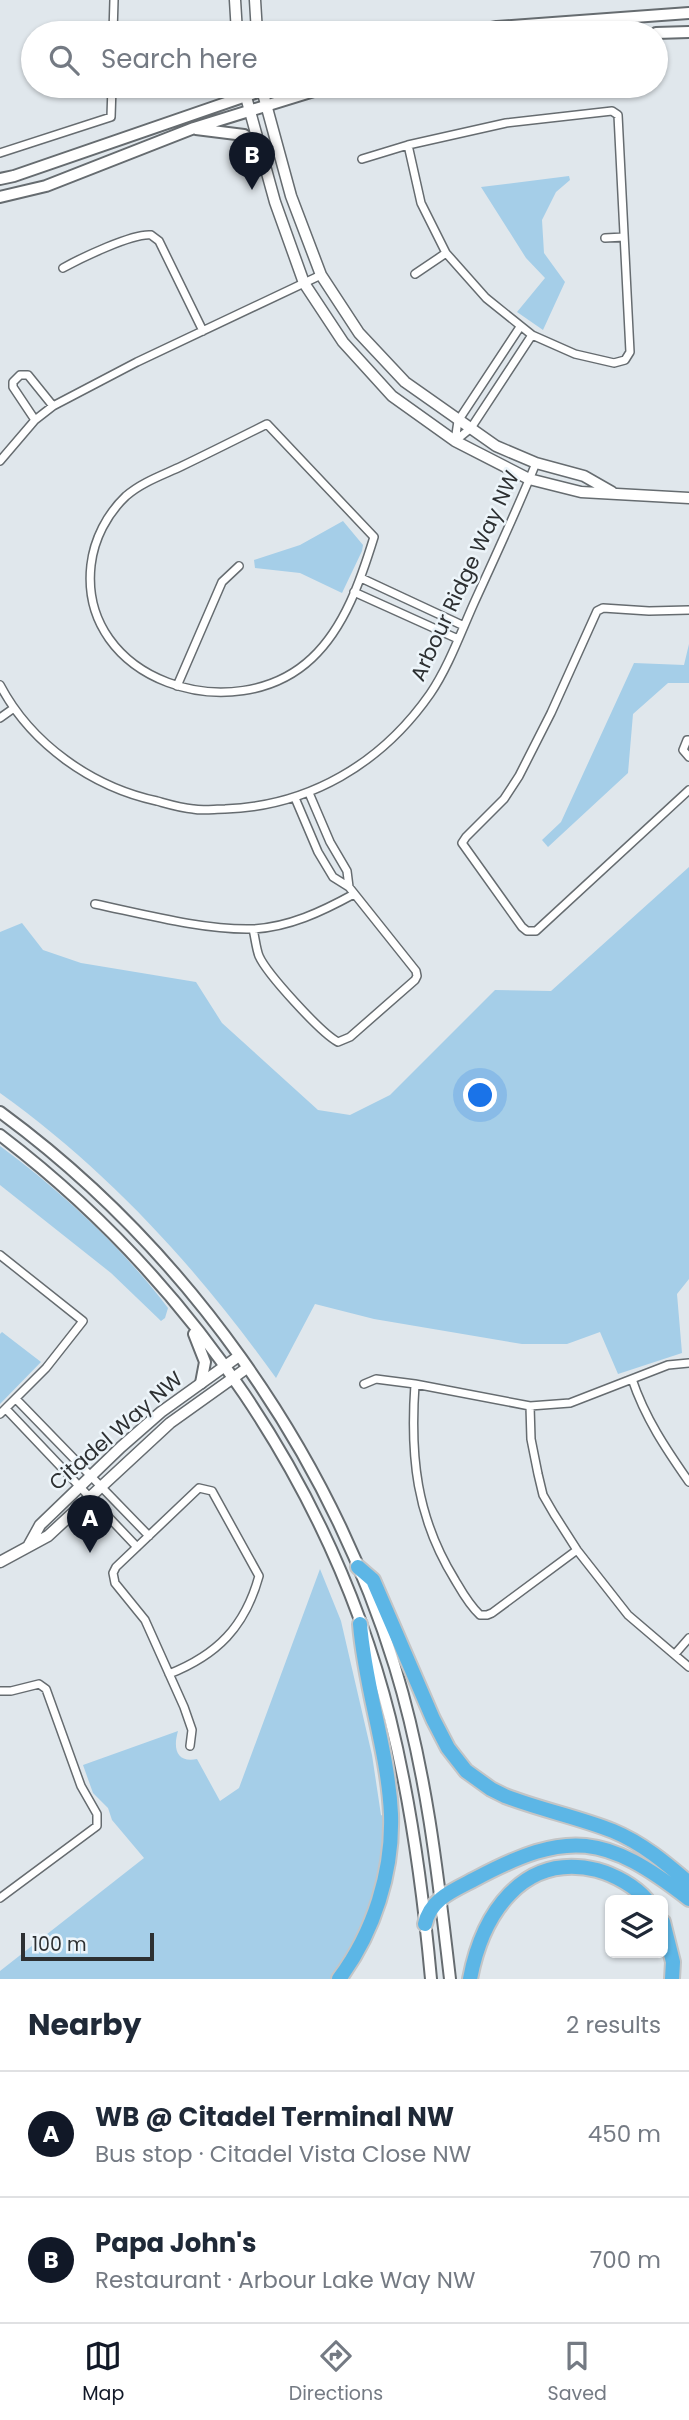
<!DOCTYPE html>
<meta charset="utf-8">
<style>
:root{--surface:#fff;--page:#f2f2f3;--text:#1f2937;--muted:#747a83;--line:#e0e1e3;--accent:#111827}
body{margin:0;font-family:Poppins,sans-serif;background:var(--page);color:var(--text)}
.controls{position:absolute;right:21px;bottom:21px;display:grid;overflow:hidden;border-radius:10px;box-shadow:0 2px 5px #0004}
.controls button{width:63px;height:63px;display:grid;place-items:center;padding:0;border:0;border-bottom:2px solid var(--line);background:var(--surface);color:var(--text);font:35px sans-serif}
.scale{position:absolute;left:21px;bottom:18px;width:133px;box-sizing:border-box;padding-left:7px;border:4px solid #2d3032;border-top:0;font-size:19px;line-height:24px;white-space:nowrap;color:#2d3032;-webkit-text-stroke:5px #edf5fa;paint-order:stroke}
.you{position:absolute;left:481px;top:1096px;width:24px;height:24px;margin:-18px;border:5px solid #fff;border-radius:50%;background:#1a73e8;box-shadow:0 0 0 10px #1a73e833}
.badge{display:grid;place-items:center;width:46px;height:46px;border-radius:50%;background:var(--accent);color:#fff;font-size:23px;font-weight:700}
.pin{position:absolute;translate:-50% -58px;filter:drop-shadow(0 2px 4px #0008)}
.pin::after{content:'';position:absolute;top:37px;width:24px;height:21px;background:inherit;clip-path:polygon(0 0,100% 0,50% 100%)}
.list{margin:0;padding:0;list-style:none}
h2{display:flex;justify-content:space-between;align-items:center;height:91px;margin:0;padding:0 28px;font-size:30px}
h2 small{font-size:23px;font-weight:400;color:var(--muted)}
.list li{display:grid;grid-template-columns:46px 1fr auto;gap:21px;align-items:center;box-sizing:border-box;height:126px;padding:0 28px;border-top:2px solid var(--line)}
.list b{display:block;font-size:26px;white-space:nowrap}
.list p{margin:0;font-size:23px;white-space:nowrap;color:var(--muted)}
.list em{font-size:23px;font-style:normal;color:var(--muted)}
.icon{flex:none;width:38px;height:38px;fill:none;stroke:currentColor;stroke-width:2;stroke-linecap:round;stroke-linejoin:round}
.map{position:relative;flex:none;width:689px;height:1979px;overflow:hidden}
.search{position:absolute;background:var(--surface);box-shadow:0 2px 5px #0004;left:21px;right:21px;top:21px;height:77px;display:flex;align-items:center;gap:18px;box-sizing:border-box;padding:0 24px;border-radius:38px;color:var(--muted);font-size:26px}
.sheet{height:343px;background:var(--surface)}
nav{display:flex;justify-content:space-around;align-items:center;box-sizing:border-box;height:98px;border-top:2px solid var(--line);background:var(--surface);font-size:19px;color:var(--muted)}
nav a{display:grid;justify-items:center;gap:4px}
nav .on{color:var(--accent)}
.map>svg:first-child{display:block}
</style>
<div class="map">
<svg width="689" height="1979" viewBox="0 0 689 1979">
<rect width="100%" height="100%" fill="#e0e7ec"/>
<path fill="#a5cee8" d="M 569,176 L 570,180 L 556,192 L 542,220 L 544,253 L 565,282 L 543,330 L 517,312 L 545,278 L 526,258 L 481,187 Z
M 343,521 L 363,545 L 362,551 L 342,593 L 300,573 L 255,568 L 254,560 L 300,545 Z
M 689,644 L 689,683 L 668,683 L 633,714 L 628,773 L 548,847 L 542,840 L 561,822 L 634,663 L 684,665 Z
M 689,867 L 689,1279 L 677,1294 L 682,1353 L 618,1374 L 600,1332 L 567,1344 L 522,1344 L 374,1319 L 315,1304 L 276,1378 C 198,1269 109,1171 0,1093 L 0,932 L 22,923 L 43,950 L 81,963 L 196,982 L 222,1023 L 318,1110 L 350,1115 L 390,1095 L 495,990 L 551,991 Z
M 0,1146 C 62,1192 121,1246 168,1308 L 165,1318 L 161,1321 L 111,1273 L 0,1185 Z
M 2,1332 L 41,1362 L 0,1404 L 0,1334 Z
M 320,1569 L 341,1621 L 372,1755 L 381,1815 L 385,1817 L 386,1828 L 374,1908 L 334,1979 L 0,1979 L 0,1971 L 144,1858 L 112,1820 L 108,1808 L 93,1793 L 83,1765 L 178,1731 C 173,1748 176,1763 197,1759 L 220,1801 L 239,1788 Z"/>
<g fill="none" stroke-linecap="round" stroke-linejoin="round">
<g stroke="#666c70" stroke-width="10">
<path id="minor" d="M 113,33 L 114,0
M 612,111 L 618,115 L 630,352 L 625,360 L 614,363 L 575,354 L 532,335 L 486,298 L 446,253 L 421,203 L 408,145 L 506,123 Z
M 0,153 L 111,117 L 112,86
M 362,159 L 408,145
M 605,238 L 624,237
M 63,268 C 81,258 133,233 151,235 L 159,241 L 203,331
M 415,274 L 446,253
M 35,420 L 13,387 L 13,382 L 20,375 L 28,375 L 53,406
M 267,424 L 374,537 C 361,579 345,627 312,658 C 235,731 78,681 91,565 C 94,539 107,514 126,496 C 142,482 163,475 182,466 C 211,452 239,438 267,424 Z
M 455,441 L 458,421 L 520,327
M 455,441 L 471,428 L 532,335
M 0,461 L 35,420 L 53,406 L 137,362 L 321,275
M 361,578 L 464,626
M 354,592 L 458,639
M 689,610 L 649,611 L 603,608 L 597,611 L 551,713 L 519,776 L 504,799 L 466,837 L 462,843 L 522,927 L 527,931 L 536,931 L 689,790
M 0,685 C 31,744 92,787 157,801 C 168,804 181,808 193,809 C 203,811 214,809 225,809 C 309,806 381,764 430,694 C 448,668 461,632 474,603 C 495,557 517,510 536,463
M 177,686 L 222,582 L 239,566
M 0,718 L 14,708
M 689,740 L 687,740 L 683,750 L 689,757
M 309,793 L 330,842 L 347,871 L 349,887
M 95,904 C 143,914 203,930 251,929 C 288,928 323,911 354,894
M 253,929 C 255,937 256,948 259,956 C 267,974 321,1033 338,1042 L 350,1037 L 415,980 L 417,976 L 416,971 L 349,887 L 333,877 L 318,852 L 295,798
M 0,1255 L 83,1321 L 46,1368 L 0,1414
M 689,1363 L 668,1365 L 570,1403 L 530,1406 L 531,1439 L 538,1474 L 543,1495 L 554,1514 L 577,1550 L 628,1615 L 689,1667
M 632,1379 C 645,1418 666,1449 689,1482
M 364,1384 L 376,1379 L 415,1384
M 16,1399 L 149,1536
M 530,1406 L 415,1384 C 410,1456 416,1517 455,1580 C 462,1592 469,1605 480,1615 L 487,1615 L 492,1613 L 577,1550
M 6,1409 L 137,1547
M 675,1654 L 689,1638
M 169,1674 C 217,1655 245,1627 259,1576 L 212,1491 L 199,1488 L 116,1567 L 113,1573 L 115,1583 L 145,1620 L 184,1707 L 192,1730 L 190,1746
M 0,1691 L 11,1691 L 39,1684 L 46,1689 L 81,1786 L 97,1814 L 97,1826 L 0,1898"/>
</g>
<g stroke="#666c70" stroke-width="13">
<path id="tertiary" d="M 235,0 L 237,33
M 255,0 L 257,33
M 243,86 L 275,202 L 304,283 L 343,342 L 392,396 L 455,441 L 529,479 L 581,492 L 689,498
M 261,86 L 291,196 L 321,275 L 359,333 L 405,382 L 496,446 L 536,463 L 584,476 L 612,492
M 29,1545 L 40,1525 L 121,1447 L 161,1412 L 239,1356
M 0,1562 L 48,1536 L 170,1423 L 247,1368"/>
</g>
<g stroke="#666c70" stroke-width="14">
<path id="secondary" d="M 465,33 L 497,27 L 689,13
M 656,33 L 689,32
M 196,129 L 244,135 L 258,144
M 0,179 L 14,176 L 275,86
M 0,197 L 46,186 L 194,128 L 330,86
M 0,1112 C 184,1247 328,1449 395,1667 C 426,1768 438,1874 450,1979
M 0,1135 C 189,1279 332,1487 390,1718 C 411,1803 423,1891 431,1979
M 194,1334 L 205,1362 L 201,1383"/>
</g>
<g stroke="#c4c5c6" stroke-width="18">
<path id="motorway" d="M 358,1567 L 373,1580 L 433,1719 L 448,1748 L 466,1771 L 491,1789 L 505,1796 C 541,1810 578,1817 613,1831 C 642,1843 666,1863 689,1883
M 663,1922 L 673,1962 L 672,1979
M 425,1924 C 430,1899 454,1890 475,1879 C 569,1829 605,1834 689,1899
M 339,1979 C 374,1932 393,1872 391,1814 C 388,1750 365,1688 360,1624
M 470,1979 C 482,1915 522,1852 597,1870 C 615,1875 635,1886 647,1900"/>
</g>
<use href="#minor" stroke="#fff" stroke-width="7"/>
<use href="#tertiary" stroke="#fff" stroke-width="10"/>
<use href="#secondary" stroke="#fff" stroke-width="10"/>
<use href="#motorway" stroke="#5cb6e6" stroke-width="14"/>
</g>
<g text-anchor="middle" stroke-width="5" stroke-linejoin="round" paint-order="stroke">
<g font-size="21" fill="#2d3032" stroke="#edf5fa">
<text transform="translate(465 576) rotate(-65)" y="7">Arbour Ridge Way NW</text>
<text transform="translate(116 1431) rotate(-41)" y="7">Citadel Way NW</text>
</g>
</g>
</svg>
<div class="controls">
<button><svg class="icon" aria-label="layers" viewBox="0 0 24 24"><path d="M12 4l9 5-9 5-9-5zM3 14l9 5 9-5"/></svg></button>
</div>
<div class="scale">100 m</div>
<div class="you"></div>
<div class="pin badge" style="left:90px;top:1553px">A</div>
<div class="pin badge" style="left:252px;top:190px">B</div>
<div class="search"><svg class="icon" aria-label="search" viewBox="0 0 24 24"><circle cx="10" cy="10" r="6"/><path d="M15 15l6 6"/></svg>Search here</div>
</div>
<section class="sheet">
<h2>Nearby<small>2 results</small></h2>
<ul class="list">
<li><span class="badge">A</span><div><b>WB @ Citadel Terminal NW</b><p>Bus stop · Citadel Vista Close NW</p></div><em>450 m</em></li>
<li><span class="badge">B</span><div><b>Papa John's</b><p>Restaurant · Arbour Lake Way NW</p></div><em>700 m</em></li>
</ul>
</section>
<nav>
<a class="on"><svg class="icon" aria-label="map" viewBox="0 0 24 24"><path d="M3 6l6-2 6 2 6-2v14l-6 2-6-2-6 2zM9 4v14M15 6v14"/></svg>Map</a>
<a><svg class="icon" aria-label="directions" viewBox="0 0 24 24"><path d="M12 3l9 9-9 9-9-9zM9 14v-3h6M13 9l2 2-2 2"/></svg>Directions</a>
<a><svg class="icon" aria-label="saved" viewBox="0 0 24 24"><path d="M7 4h10v16l-5-4-5 4z"/></svg>Saved</a>
</nav>
